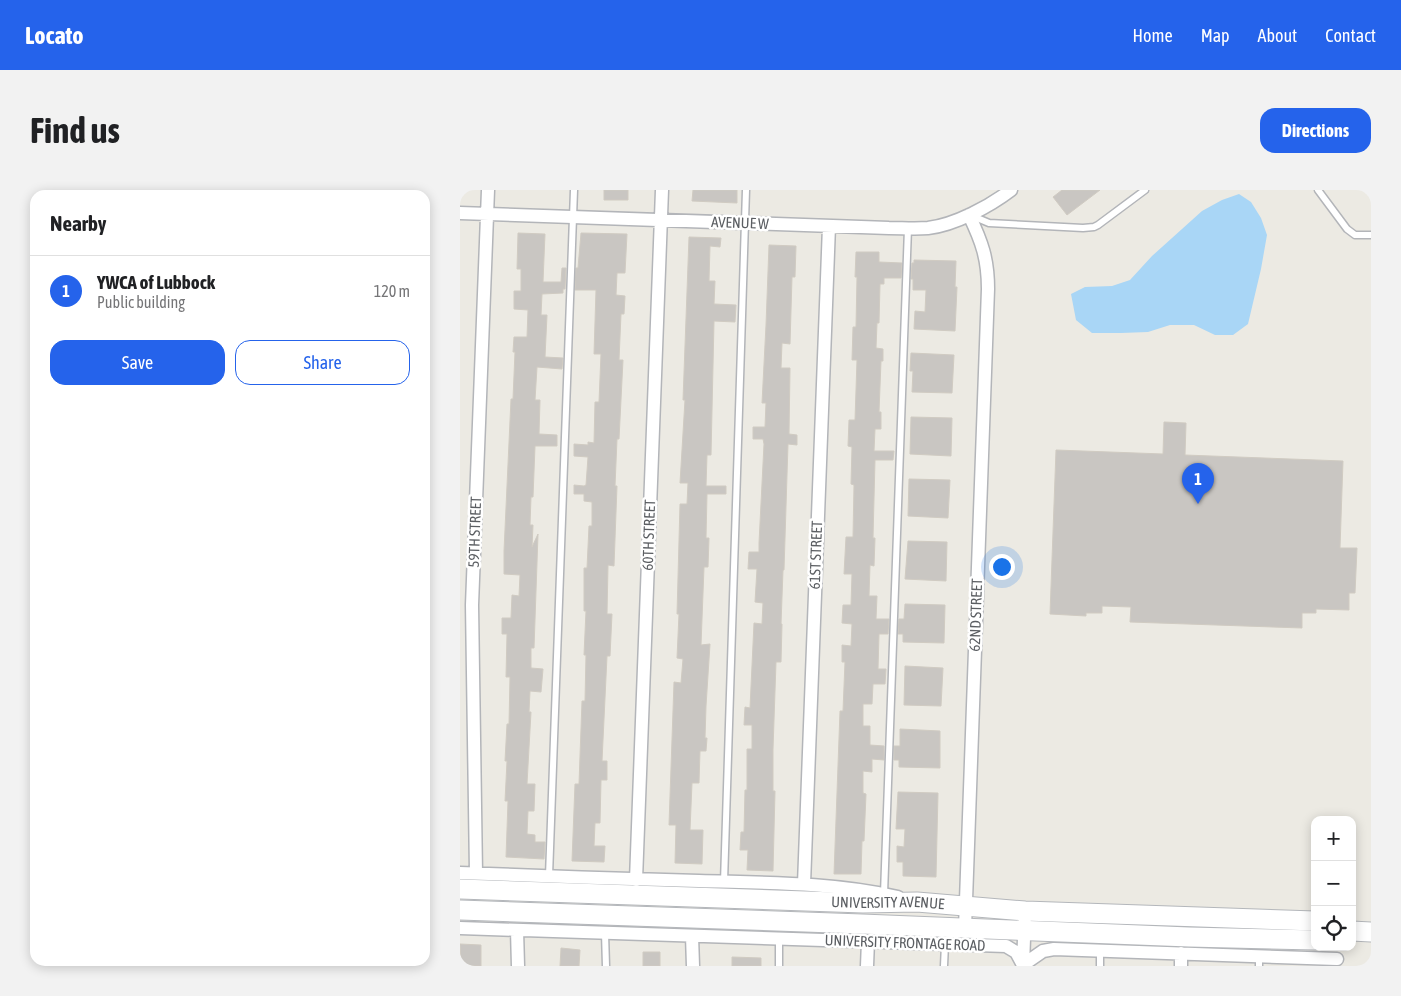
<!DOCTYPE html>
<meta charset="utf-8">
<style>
:root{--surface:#fff;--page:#f2f2f2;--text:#202124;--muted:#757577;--line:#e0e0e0;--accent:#2563eb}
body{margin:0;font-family:"Asap Condensed",sans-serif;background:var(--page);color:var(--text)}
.controls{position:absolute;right:15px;bottom:15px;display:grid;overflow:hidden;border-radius:10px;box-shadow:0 2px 12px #0003}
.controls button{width:45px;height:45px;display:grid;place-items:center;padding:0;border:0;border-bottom:1px solid var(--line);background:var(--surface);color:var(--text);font:25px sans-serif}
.you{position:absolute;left:541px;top:376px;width:18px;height:18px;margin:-12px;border:4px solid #fff;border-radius:50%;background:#1a73e8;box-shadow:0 0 0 8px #1a73e833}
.badge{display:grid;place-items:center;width:32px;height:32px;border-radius:50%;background:var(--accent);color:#fff;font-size:16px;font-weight:700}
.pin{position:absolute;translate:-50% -41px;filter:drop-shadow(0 1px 2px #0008)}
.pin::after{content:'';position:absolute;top:26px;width:18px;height:15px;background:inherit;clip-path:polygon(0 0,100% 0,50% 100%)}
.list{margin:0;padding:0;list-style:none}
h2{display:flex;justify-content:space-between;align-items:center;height:65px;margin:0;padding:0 20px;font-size:21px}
h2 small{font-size:16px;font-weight:400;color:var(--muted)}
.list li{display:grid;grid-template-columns:32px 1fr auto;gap:15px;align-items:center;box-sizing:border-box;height:70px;padding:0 20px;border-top:1px solid var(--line)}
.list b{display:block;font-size:19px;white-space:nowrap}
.list p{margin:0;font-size:16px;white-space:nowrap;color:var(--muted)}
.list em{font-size:16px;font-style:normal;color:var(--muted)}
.actions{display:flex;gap:10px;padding:15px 20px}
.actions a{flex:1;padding:11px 0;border:1px solid var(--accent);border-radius:15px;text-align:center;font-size:18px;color:var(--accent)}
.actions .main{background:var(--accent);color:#fff}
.icon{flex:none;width:28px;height:28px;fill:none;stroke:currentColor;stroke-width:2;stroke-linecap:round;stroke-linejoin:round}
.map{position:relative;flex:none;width:911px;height:776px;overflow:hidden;border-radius:15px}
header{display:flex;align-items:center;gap:30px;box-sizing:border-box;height:70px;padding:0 25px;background:var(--accent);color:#fff}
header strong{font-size:24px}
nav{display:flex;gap:28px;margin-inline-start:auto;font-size:18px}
.intro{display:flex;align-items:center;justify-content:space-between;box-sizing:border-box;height:120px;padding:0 30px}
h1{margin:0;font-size:35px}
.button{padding:12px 22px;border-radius:15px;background:var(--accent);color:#fff;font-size:18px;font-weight:700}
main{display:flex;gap:30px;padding:0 30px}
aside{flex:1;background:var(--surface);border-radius:15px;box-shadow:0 2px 12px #0003}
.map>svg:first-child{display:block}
</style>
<header>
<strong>Locato</strong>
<nav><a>Home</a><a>Map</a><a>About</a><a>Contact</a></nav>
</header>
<div class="intro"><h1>Find us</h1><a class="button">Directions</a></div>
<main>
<aside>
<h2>Nearby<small></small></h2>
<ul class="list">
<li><span class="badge">1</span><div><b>YWCA of Lubbock</b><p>Public building</p></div><em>120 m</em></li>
</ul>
<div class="actions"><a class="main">Save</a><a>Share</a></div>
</aside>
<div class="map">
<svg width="911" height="776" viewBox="0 0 911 776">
<rect width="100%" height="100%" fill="#eceae3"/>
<path fill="#a9d6f6" d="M 779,4 L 791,12 L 801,28 L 807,45 L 801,79 L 788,134 L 773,145 L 755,145 L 734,135 L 710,135 L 688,142 L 661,143 L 632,143 L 616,130 L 611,104 L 625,97 L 652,96 L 670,90 L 692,66 L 742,21 L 762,10 Z"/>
<path fill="#c9c6c2" stroke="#d0cbc2" d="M 144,0 L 168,0 L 168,10 L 144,10 Z
M 233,0 L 277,0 L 277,13 L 232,11 Z
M 602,0 L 640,0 L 607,25 L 593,7 Z
M 58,43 L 85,44 L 83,92 L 101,92 L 102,78 L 106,78 L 105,99 L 103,99 L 103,103 L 82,104 L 81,125 L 87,125 L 85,167 L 103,168 L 102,179 L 77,177 L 75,210 L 80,210 L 79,244 L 97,245 L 97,256 L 75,256 L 73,307 L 71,307 L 70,335 L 73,335 L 72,357 L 78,344 L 74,458 L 71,458 L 71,478 L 83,479 L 81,502 L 70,501 L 69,522 L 71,522 L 67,594 L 75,594 L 74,621 L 68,621 L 67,644 L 75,645 L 75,652 L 85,652 L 84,669 L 46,667 L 48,611 L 45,611 L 47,571 L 45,571 L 47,534 L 49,534 L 50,487 L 46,487 L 47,444 L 42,444 L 42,428 L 51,428 L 52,405 L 59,406 L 60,385 L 44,384 L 44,361 L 51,209 L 53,209 L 55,162 L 53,162 L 54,147 L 67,147 L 68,120 L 54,119 L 54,101 L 61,101 L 61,79 L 57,79 Z
M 121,43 L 167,44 L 165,83 L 157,83 L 156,105 L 165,106 L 164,124 L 161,124 L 159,170 L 163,170 L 159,249 L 157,249 L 155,296 L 157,296 L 154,376 L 148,375 L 147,424 L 152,424 L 150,466 L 147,466 L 142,571 L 147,571 L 147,590 L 141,590 L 140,633 L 135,633 L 134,656 L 145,656 L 144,672 L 112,671 L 115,594 L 119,594 L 122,511 L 125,511 L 126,465 L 124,465 L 126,421 L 124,421 L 124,378 L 127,378 L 129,336 L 132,336 L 132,312 L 124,311 L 124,304 L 114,304 L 114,295 L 124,296 L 126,295 L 128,267 L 114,266 L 114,254 L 128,255 L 128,252 L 134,253 L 135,212 L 139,212 L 141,164 L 134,164 L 136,100 L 115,100 L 116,78 L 118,78 Z
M 229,47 L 261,48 L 260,57 L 250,56 L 249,91 L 255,91 L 254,114 L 276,115 L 275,132 L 254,131 L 251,265 L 247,265 L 246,296 L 266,296 L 266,304 L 247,304 L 246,348 L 249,348 L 248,377 L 244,377 L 241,455 L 250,454 L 246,516 L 245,548 L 247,548 L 246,561 L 240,561 L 239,593 L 232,593 L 230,640 L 243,640 L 242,674 L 215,673 L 216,635 L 209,635 L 214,492 L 221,493 L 223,469 L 217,468 L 219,424 L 217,424 L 220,314 L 227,314 L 228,293 L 220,293 L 225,210 L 223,210 Z
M 309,55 L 336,56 L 335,87 L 332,87 L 330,154 L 322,153 L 321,178 L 330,178 L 329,244 L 337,245 L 337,255 L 328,254 L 324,380 L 323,380 L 321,434 L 322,434 L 321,472 L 316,472 L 313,559 L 313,601 L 315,601 L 313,681 L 287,680 L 288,660 L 280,660 L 281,642 L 284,642 L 285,600 L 287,600 L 287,559 L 292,559 L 292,535 L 284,535 L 285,517 L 290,518 L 294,433 L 302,434 L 303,413 L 295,412 L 297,379 L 288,379 L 289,362 L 299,362 L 299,353 L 304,254 L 303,249 L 293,249 L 293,237 L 305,237 L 306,213 L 302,213 L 306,135 Z
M 396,62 L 419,62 L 419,72 L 442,73 L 441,88 L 424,88 L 424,94 L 420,94 L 419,133 L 417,133 L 416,158 L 423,159 L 423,171 L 421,171 L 419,222 L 421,222 L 421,239 L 415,239 L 414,261 L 434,261 L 433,270 L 415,270 L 413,348 L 415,348 L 414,376 L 410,375 L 409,406 L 417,406 L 416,429 L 429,429 L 428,444 L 419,444 L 418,479 L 426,479 L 425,494 L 413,494 L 412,514 L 403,514 L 403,536 L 410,536 L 410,555 L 424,556 L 424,570 L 412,569 L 412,582 L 403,581 L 403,603 L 406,604 L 404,651 L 402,651 L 401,684 L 374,684 L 380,521 L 383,521 L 385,472 L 382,472 L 382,455 L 391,456 L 392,434 L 382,433 L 383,415 L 391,415 L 392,384 L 384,384 L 386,347 L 393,347 L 394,295 L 391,294 L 392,257 L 388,256 L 389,230 L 395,230 L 397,170 L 392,170 L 393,137 L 396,137 L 397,87 L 395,87 Z
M 454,70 L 496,71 L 495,97 L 497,97 L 495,141 L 454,139 L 455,121 L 465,122 L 466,100 L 453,100 L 453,89 L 451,89 L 452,73 L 454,73 Z
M 451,163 L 494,165 L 492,203 L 452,202 L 453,181 L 450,181 Z
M 451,227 L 492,228 L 491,266 L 450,264 Z
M 704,232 L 726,233 L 725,265 L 883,271 L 880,358 L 897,358 L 895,403 L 889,403 L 889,420 L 856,419 L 856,423 L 842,423 L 842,438 L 670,432 L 671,417 L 642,416 L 642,423 L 626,423 L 626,426 L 590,424 L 596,260 L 703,264 Z
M 449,289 L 490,290 L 488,328 L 448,326 Z
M 448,351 L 487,352 L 486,391 L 445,389 Z
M 445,414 L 485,415 L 484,453 L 443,452 L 443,444 L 438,444 L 439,429 L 444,429 Z
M 445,476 L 483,478 L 481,516 L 444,515 Z
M 440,539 L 480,541 L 480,578 L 439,577 L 439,570 L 434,570 L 434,556 L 440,556 Z
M 438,602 L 478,603 L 476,687 L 443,686 L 443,672 L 437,672 L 437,656 L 444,657 L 445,639 L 436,639 Z
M 0,754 L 21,755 L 21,776 L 5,776 L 5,774 L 1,774 Z
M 101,758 L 120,760 L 119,776 L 100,776 Z
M 183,762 L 200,762 L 200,776 L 183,776 Z
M 272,767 L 301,768 L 301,776 L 272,776 Z"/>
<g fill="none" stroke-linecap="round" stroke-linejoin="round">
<g stroke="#b3b5b9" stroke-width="9">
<path id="lane" d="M 858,0 L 887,39 L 895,45 L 911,45
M 510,25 L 529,33 L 623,38 L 634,37 L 638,35 L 685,0
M 89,686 L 114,0
M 264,692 L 286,0
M 424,704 L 448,38
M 145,743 L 146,776
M 319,776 L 319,749
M 484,776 L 485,754
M 640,776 L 640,760
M 799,776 L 799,766"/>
</g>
<g stroke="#b3b5b9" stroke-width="15">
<path id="street" d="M 0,23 L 429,38 C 442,38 455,39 468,38 C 495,35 530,16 551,0
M 0,683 C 80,686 159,689 239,691 C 305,693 373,692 438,707
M 16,683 L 12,415 L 28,0
M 176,690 L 202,0
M 344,694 L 369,36
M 0,738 L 546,756 L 556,762 L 563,775 L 583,761 L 594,759 L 877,769
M 505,738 L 528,99 C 528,69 522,52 509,25
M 57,740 L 58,776
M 232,746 L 233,776
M 407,776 L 408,751
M 563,776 L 565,721
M 721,776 L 721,763"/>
</g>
<g stroke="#b4b7bb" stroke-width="21">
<g id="secondary">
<path id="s1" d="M 0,699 L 403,713 L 457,712 L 565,721 L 855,731"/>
<path d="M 0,720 L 402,734 L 729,747 L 855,750"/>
<path d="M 892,741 L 911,742"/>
</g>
</g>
<use href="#lane" stroke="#fff" stroke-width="6"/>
<use href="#street" stroke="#fff" stroke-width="12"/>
<use href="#secondary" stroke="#fff" stroke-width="19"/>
</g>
<g text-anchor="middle" stroke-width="5" stroke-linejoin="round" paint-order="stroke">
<g font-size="15" fill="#5b5e62" stroke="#fff">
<text transform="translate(280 33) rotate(2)" y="5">AVENUE W</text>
<text transform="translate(15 342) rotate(-88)" y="5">59TH STREET</text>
<text transform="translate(189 345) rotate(-88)" y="5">60TH STREET</text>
<text transform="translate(356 365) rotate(-88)" y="5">61ST STREET</text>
<text transform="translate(516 425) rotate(-88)" y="5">62ND STREET</text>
<text dy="5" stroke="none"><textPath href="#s1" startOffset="428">UNIVERSITY AVENUE</textPath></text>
<text transform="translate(445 753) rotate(2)" y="5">UNIVERSITY FRONTAGE ROAD</text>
</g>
</g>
</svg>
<div class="controls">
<button>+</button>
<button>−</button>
<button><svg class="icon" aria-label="locate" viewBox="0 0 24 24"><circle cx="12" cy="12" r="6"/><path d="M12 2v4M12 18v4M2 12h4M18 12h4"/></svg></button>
</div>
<div class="you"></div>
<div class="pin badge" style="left:738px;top:314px">1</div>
</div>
</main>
